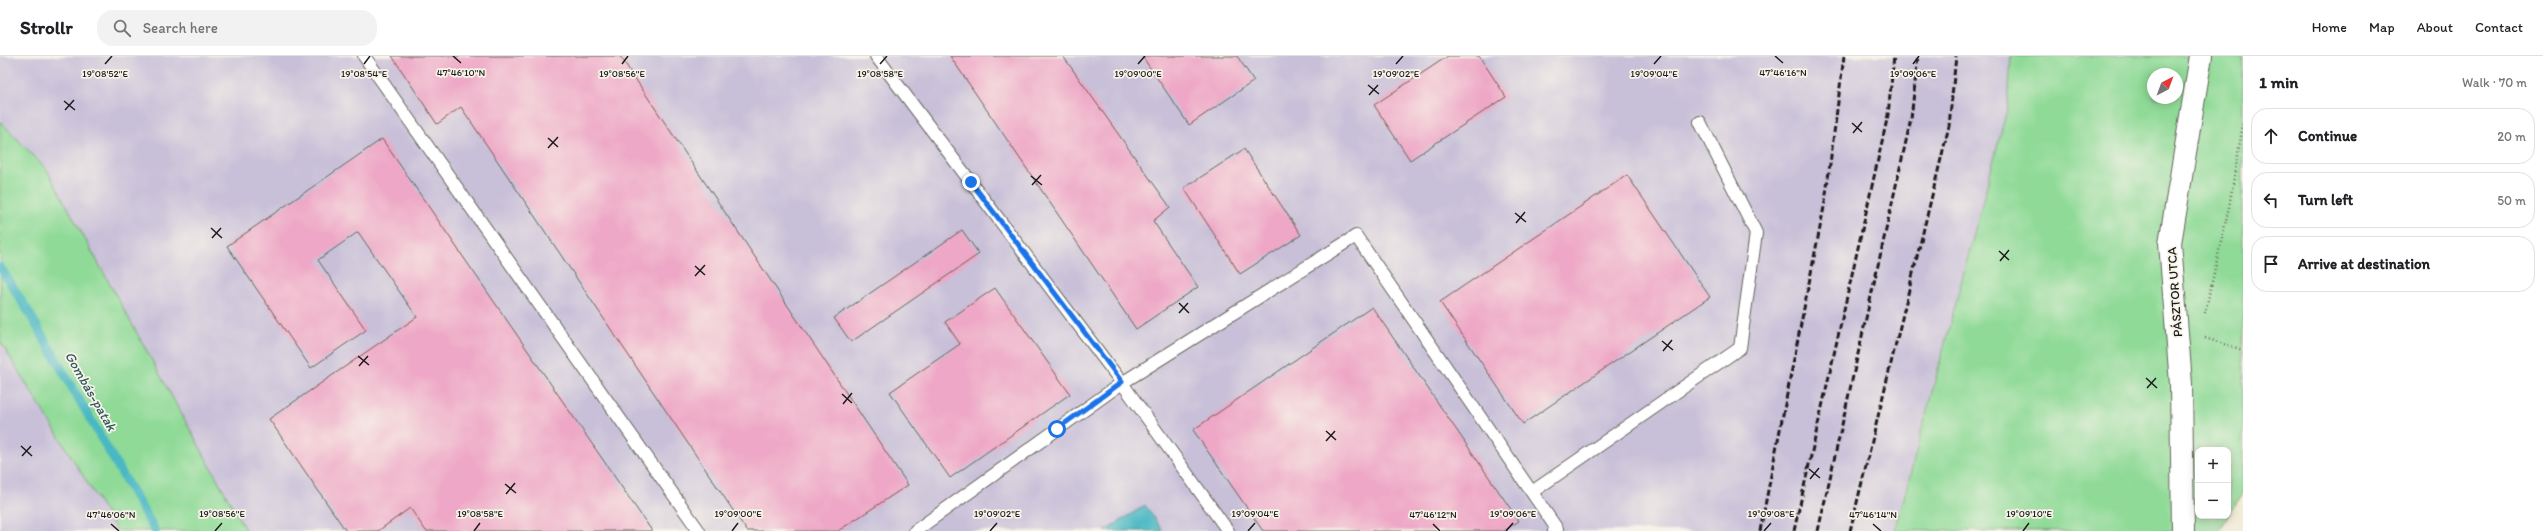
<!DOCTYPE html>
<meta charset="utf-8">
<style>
:root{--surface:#fff;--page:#f2f2f2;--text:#202124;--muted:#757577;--line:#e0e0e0}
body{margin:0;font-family:Itim,sans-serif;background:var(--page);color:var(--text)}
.controls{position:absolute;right:12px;bottom:12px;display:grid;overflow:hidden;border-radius:8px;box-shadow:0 2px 10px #0003}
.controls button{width:36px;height:36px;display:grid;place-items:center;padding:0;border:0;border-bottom:1px solid var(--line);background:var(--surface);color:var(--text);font:20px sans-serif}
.compass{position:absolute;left:2147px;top:12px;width:36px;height:36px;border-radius:50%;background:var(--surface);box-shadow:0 2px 10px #0003;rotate:41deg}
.stop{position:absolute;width:12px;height:12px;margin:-9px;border:3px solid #1a73e8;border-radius:50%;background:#fff}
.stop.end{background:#1a73e8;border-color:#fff;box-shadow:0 1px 4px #0008}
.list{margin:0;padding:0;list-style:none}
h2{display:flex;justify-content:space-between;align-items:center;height:52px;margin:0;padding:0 16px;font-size:17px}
h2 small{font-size:13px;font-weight:400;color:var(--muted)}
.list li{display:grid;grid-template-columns:26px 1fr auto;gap:12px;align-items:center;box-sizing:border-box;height:56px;margin:0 8px 8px;padding:0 8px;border:1px solid var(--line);border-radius:16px}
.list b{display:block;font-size:15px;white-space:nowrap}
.list em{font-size:13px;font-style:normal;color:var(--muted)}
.icon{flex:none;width:22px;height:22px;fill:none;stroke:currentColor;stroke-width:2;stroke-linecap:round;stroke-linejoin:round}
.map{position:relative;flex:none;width:2243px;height:475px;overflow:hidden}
header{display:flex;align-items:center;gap:24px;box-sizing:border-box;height:56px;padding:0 20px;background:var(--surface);border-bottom:1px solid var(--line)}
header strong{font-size:19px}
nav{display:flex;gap:22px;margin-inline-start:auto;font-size:14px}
.search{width:280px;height:36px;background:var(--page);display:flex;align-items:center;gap:10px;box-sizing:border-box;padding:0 14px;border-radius:16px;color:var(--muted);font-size:15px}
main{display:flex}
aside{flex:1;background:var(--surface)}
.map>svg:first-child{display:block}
</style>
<header>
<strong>Strollr</strong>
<div class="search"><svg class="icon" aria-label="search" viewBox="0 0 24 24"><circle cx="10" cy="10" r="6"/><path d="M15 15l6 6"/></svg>Search here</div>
<nav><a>Home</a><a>Map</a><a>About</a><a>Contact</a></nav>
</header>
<main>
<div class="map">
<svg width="2243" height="475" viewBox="0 0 2243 475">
<rect width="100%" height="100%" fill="#f7f3e8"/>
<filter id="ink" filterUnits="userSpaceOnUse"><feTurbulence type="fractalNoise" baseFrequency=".025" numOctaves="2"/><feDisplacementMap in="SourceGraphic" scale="8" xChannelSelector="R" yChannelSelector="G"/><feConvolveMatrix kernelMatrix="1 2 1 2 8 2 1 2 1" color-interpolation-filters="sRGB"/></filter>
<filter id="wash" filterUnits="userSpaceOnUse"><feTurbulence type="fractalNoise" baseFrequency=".012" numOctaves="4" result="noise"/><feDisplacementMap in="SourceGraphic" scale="16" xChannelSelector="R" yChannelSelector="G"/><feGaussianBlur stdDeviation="0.9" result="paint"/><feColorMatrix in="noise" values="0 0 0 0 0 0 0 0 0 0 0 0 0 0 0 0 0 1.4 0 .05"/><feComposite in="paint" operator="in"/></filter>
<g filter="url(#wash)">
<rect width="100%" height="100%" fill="#f0ead4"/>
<path fill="#c8bfd8" d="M 0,0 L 2011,0 L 2008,50 L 1894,475 L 246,475 L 47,114 L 0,65 Z
M 0,285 L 117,475 L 0,475 Z"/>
<path fill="#8fda97" stroke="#567b5a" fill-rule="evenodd" d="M 2011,0 L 2243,0 L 2243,436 L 2219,475 L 1895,475 L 2008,50 ZM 2153,18 L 2177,18 L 2177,42 L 2153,42 ZM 2198,394 L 2228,394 L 2228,460 L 2198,460 Z
M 0,65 L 47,114 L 246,475 L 117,475 L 0,285 Z"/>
<path fill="#4ab8c3" stroke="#336a70" d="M 1145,449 L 1163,475 L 1105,475 Z"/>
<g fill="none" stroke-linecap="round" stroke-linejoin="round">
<path stroke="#4ab8c3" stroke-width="9" d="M 0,211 L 28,255 L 155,475"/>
</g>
<g id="blocks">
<path fill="#eea7c6" d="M 392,0 L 620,0 L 908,429 L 838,475 L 747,475 L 461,51 L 437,68 Z
M 950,0 L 1063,0 L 1170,151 L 1153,165 L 1198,231 L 1136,273 Z
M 1142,0 L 1237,0 L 1254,25 L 1189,69 Z
M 1448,0 L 1479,0 L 1506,41 L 1410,104 L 1374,49 Z
M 382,83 L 652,475 L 426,475 L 410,452 L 378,475 L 346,475 L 269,363 L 417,261 L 358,176 L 318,204 L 366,274 L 311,312 L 227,190 Z
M 1244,93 L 1301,179 L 1240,218 L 1184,132 Z
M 1627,119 L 1710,241 L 1523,368 L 1440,246 Z
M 962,174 L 979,198 L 851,286 L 834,262 Z
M 995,232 L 1070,338 L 950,422 L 890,336 L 960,288 L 945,266 Z
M 1372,251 L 1519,465 L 1504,475 L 1263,475 L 1193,374 Z"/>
</g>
</g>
<g filter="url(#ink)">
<use href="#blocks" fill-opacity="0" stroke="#66645c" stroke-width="1"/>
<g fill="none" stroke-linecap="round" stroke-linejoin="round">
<g stroke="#66645c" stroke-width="14">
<path id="lane" d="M 364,0 L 699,475
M 876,0 L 1122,327 L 1228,475
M 1532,436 L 1740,292 L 1756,177 L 1700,66
M 915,475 L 1122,327 L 1356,180 L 1557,473 L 1554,475"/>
</g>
<g stroke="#66645c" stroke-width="24">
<path id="street" d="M 2183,475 L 2181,328 L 2170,187 L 2201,0"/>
</g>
<path stroke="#66645c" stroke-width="2.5" stroke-dasharray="1 3" stroke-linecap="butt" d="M 2205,257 L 2229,151 L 2243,68
M 2205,282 L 2243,294"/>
<use href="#lane" stroke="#fff" stroke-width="12"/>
<use href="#street" stroke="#fff" stroke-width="22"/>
<path stroke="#1c1c1c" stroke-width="3" stroke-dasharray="6 3" stroke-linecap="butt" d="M 1760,475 L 1825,146 L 1844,0
M 1794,475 L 1888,59 L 1894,0
M 1818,475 L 1911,63 L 1918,0
M 1850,475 L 1949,70 L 1956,0"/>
</g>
</g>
<g fill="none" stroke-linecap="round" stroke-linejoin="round" filter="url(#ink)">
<path stroke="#1a73e8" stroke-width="5" d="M 971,126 L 1122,326 L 1057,373"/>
</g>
<path fill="none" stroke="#1c1c1c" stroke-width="1.5" d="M 453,0 L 461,7M 1775,0 L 1783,7M 105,8 L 112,0M 364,8 L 370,0M 622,8 L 628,0M 880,8 L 887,0M 1138,8 L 1145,0M 1396,8 L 1403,0M 1654,8 L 1661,0M 1913,8 L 1919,0M 1368,29 L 1379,38M 1369,39 L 1378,29M 64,45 L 75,54M 65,54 L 74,44M 1852,67 L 1862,76M 1853,77 L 1862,66M 548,82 L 558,91M 548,92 L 558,81M 1031,120 L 1042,129M 1032,129 L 1041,119M 1515,157 L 1526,166M 1516,167 L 1525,156M 211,172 L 222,182M 212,182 L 221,172M 1999,195 L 2009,204M 2000,205 L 2009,194M 695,210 L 705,219M 695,220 L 705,209M 1179,247 L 1189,257M 1179,257 L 1188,247M 1662,285 L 1673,294M 1663,295 L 1672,284M 358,300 L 369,309M 359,310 L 368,300M 2146,322 L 2157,332M 2147,332 L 2156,322M 842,338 L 852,347M 843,348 L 852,337M 1326,375 L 1336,384M 1326,385 L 1335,375M 21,390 L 32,400M 22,400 L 31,390M 1809,413 L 1820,422M 1810,423 L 1819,412M 505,428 L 516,437M 506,438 L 515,427M 111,468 L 119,475M 1433,468 L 1440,475M 1873,468 L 1881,475M 215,475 L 222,467M 474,475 L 480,467M 732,475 L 738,467M 990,475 L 997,467M 1248,475 L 1255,467M 1506,475 L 1513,467M 1764,475 L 1771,467M 2023,475 L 2029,467"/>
<g text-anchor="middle" stroke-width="3.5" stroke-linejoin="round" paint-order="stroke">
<g font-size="13" fill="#1c1c1c" stroke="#f7f3e8">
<text transform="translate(2174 236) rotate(-94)" y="5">PÁSZTOR UTCA</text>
</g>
<g font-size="14" font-style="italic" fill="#2e5a5f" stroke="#f7f3e8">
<text transform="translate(91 335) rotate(60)" y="5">Gombás-patak</text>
</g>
</g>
<g font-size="10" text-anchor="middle" fill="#1c1c1c" stroke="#f7f3e8" stroke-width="3.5" stroke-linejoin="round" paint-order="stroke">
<text x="461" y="20">47°46'10"N</text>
<text x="1783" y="20">47°46'16"N</text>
<text x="364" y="21">19°08'54"E</text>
<text x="622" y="21">19°08'56"E</text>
<text x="880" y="21">19°08'58"E</text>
<text x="1138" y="21">19°09'00"E</text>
<text x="1396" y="21">19°09'02"E</text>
<text x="1654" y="21">19°09'04"E</text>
<text x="1913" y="21">19°09'06"E</text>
<text x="105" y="21">19°08'52"E</text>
<text x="222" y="461">19°08'56"E</text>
<text x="480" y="461">19°08'58"E</text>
<text x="738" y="461">19°09'00"E</text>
<text x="997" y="461">19°09'02"E</text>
<text x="1255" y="461">19°09'04"E</text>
<text x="1513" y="461">19°09'06"E</text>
<text x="1771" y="461">19°09'08"E</text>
<text x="2029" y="461">19°09'10"E</text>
<text x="111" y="462">47°46'06"N</text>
<text x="1433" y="462">47°46'12"N</text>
<text x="1873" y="462">47°46'14"N</text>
</g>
</svg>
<div class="controls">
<button>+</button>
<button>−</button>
</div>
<svg class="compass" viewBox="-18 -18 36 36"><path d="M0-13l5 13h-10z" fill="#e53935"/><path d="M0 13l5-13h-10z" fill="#757577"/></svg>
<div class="stop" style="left:1057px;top:373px"></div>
<div class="stop end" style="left:971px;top:126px"></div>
</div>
<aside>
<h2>1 min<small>Walk · 70 m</small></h2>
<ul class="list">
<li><svg class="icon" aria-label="ahead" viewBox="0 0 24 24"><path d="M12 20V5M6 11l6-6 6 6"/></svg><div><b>Continue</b></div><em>20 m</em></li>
<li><svg class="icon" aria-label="left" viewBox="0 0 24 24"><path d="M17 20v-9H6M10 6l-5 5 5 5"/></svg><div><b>Turn left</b></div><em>50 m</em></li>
<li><svg class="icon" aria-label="arrive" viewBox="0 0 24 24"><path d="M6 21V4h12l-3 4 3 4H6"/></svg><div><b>Arrive at destination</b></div></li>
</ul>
</aside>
</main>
